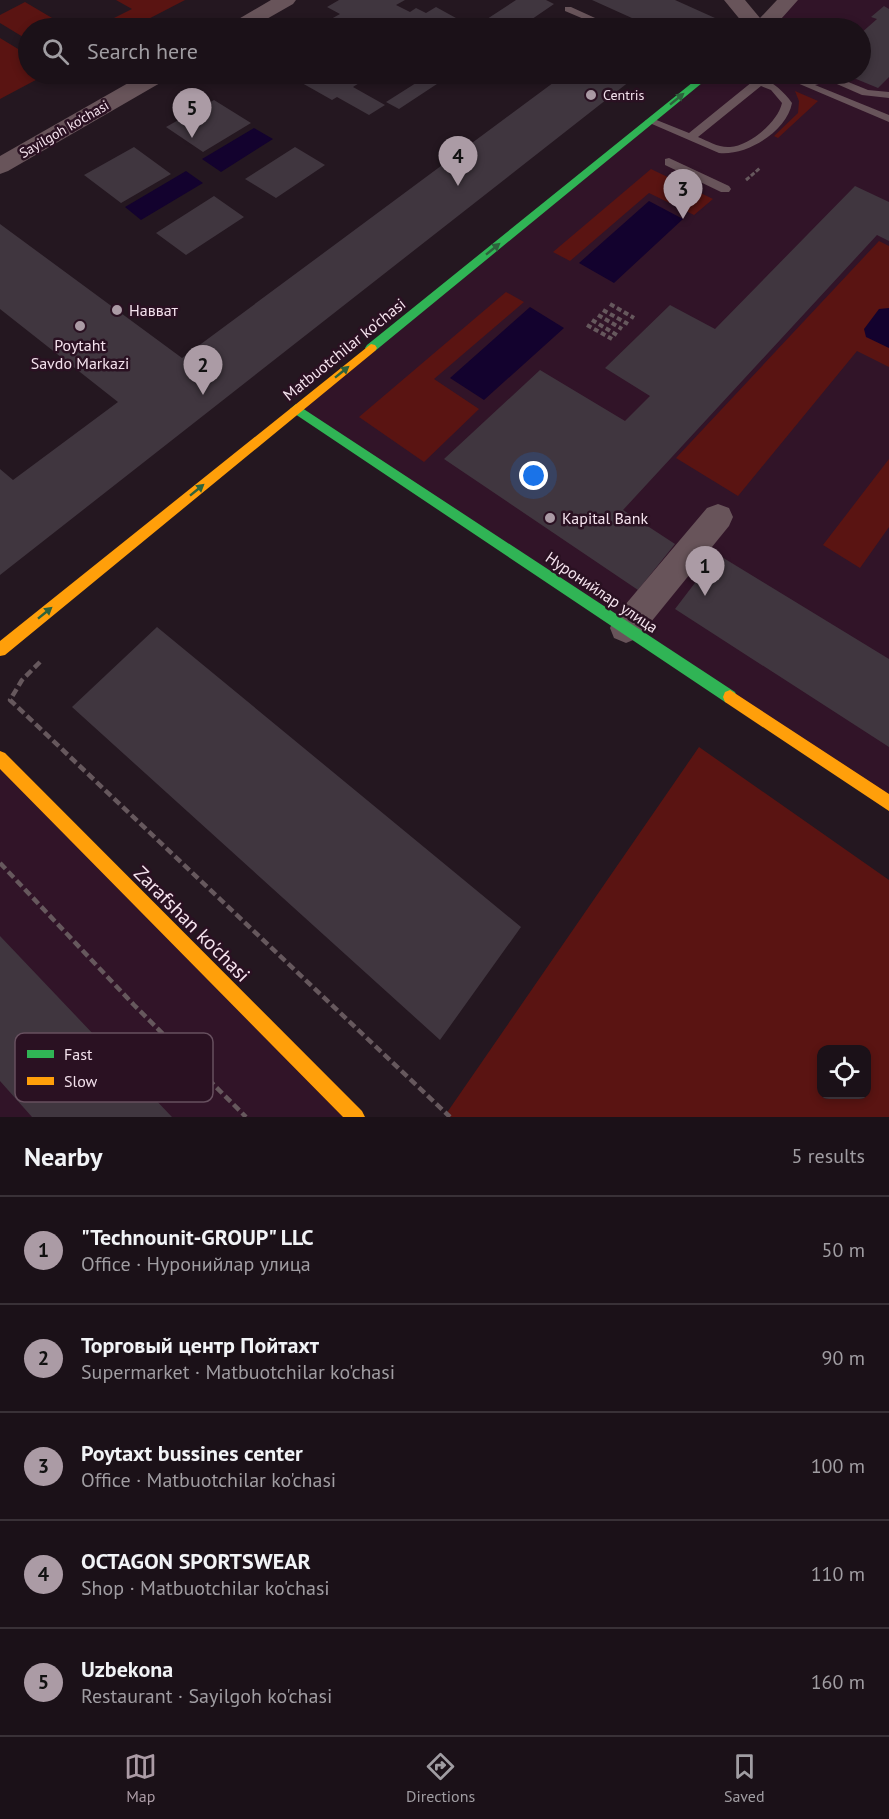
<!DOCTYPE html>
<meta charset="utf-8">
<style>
:root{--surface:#1b1118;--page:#241a21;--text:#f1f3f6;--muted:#a09da2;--line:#393137;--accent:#ab9ba5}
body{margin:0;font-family:"PT Sans",sans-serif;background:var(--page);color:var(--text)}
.controls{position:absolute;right:18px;bottom:18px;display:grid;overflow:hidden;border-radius:12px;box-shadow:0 3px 9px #0003}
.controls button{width:54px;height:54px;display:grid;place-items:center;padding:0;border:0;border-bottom:2px solid var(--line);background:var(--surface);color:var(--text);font:30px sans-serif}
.you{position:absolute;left:534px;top:476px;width:21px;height:21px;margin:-15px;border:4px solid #fff;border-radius:50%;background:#1a73e8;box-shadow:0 0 0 9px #1a73e833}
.badge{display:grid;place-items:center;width:39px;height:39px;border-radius:50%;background:var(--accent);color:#111;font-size:20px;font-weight:700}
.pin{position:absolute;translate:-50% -50px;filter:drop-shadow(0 2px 3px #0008)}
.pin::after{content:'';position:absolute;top:32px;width:21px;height:18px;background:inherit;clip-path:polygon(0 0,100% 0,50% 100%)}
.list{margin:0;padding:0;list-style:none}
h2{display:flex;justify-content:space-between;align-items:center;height:78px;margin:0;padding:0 24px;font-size:26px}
h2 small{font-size:20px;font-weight:400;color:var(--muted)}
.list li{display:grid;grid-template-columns:39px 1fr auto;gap:18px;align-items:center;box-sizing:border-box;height:108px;padding:0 24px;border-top:2px solid var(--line)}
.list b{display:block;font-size:22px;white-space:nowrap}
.list p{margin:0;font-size:20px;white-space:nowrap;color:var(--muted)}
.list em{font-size:20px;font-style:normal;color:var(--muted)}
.icon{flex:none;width:33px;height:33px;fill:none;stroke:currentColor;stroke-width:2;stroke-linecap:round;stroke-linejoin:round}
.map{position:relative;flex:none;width:889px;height:1117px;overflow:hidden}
.search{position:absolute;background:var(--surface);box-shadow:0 3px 9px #0003;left:18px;right:18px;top:18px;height:66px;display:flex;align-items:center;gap:15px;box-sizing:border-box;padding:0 21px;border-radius:33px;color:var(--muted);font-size:22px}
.sheet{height:618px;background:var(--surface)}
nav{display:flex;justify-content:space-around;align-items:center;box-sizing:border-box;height:84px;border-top:2px solid var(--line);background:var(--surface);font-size:16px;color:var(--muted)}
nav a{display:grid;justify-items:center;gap:3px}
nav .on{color:var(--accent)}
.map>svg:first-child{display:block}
</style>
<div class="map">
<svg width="889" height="1117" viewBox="0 0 889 1117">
<rect width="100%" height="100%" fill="#241720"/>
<path fill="#311428" d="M 788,0 L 889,0 L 889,803 L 296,409 L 708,74 L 860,74 L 860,28 L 762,28 Z
M 0,758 L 356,1117 L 0,1117 Z"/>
<path fill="#5a1412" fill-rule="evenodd" d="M 116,0 L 185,0 L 131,28 L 94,28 L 132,9 Z
M 25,2 L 69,28 L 28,28 L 28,40 L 0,23 L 0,15 Z
M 0,38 L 28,55 L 28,74 L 47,74 L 0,99 Z
M 795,91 L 818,101 L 778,138 L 774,136 L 798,113 L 799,101 Z
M 651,169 L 713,199 L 694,215 L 649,193 L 570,261 L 553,252 Z
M 879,241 L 889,246 L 889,367 L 857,351 L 738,496 L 676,458 Z
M 506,292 L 524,302 L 434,379 L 479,409 L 424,462 L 359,417 Z
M 889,459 L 889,527 L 860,568 L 823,545 Z
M 699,747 L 889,880 L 889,1117 L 450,1117 L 446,1114 ZM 822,1050 L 866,1050 L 866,1094 L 822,1094 Z"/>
<path fill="#13022e" d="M 254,128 L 273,139 L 221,172 L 202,159 Z
M 186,171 L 203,183 L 141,220 L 125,207 Z
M 649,201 L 683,219 L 614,283 L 579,263 Z
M 530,307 L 564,328 L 484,400 L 450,378 Z
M 889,308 L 889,348 L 866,337 L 864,329 L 879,309 Z"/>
<path fill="#40363f" d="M 339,0 L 405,0 L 396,5 L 410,12 L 416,8 L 426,13 L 436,7 L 465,23 L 457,28 L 383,28 L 390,25 L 378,18 L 361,28 L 315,28 L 340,14 L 327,7 Z
M 516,0 L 546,0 L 554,4 L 519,28 L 481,28 L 488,24 L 484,21 Z
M 592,0 L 675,0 L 735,27 L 654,28 Z
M 884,6 L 889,9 L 889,77 L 878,88 L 844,74 L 860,74 L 860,34 L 877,19 L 871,17 Z
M 286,74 L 373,74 L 353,87 L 385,105 L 369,115 L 337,97 L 332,100 Z
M 565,74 L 639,74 L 0,575 L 0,469 L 13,480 L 118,402 L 0,309 L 0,224 L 182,358 Z
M 427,76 L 440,82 L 399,109 L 386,102 Z
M 214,100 L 251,123 L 203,152 L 166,127 Z
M 134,147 L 171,174 L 121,203 L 84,175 Z
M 295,147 L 325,165 L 276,198 L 245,179 Z
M 855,186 L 889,202 L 889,241 L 877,235 L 623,510 L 675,544 L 638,590 L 444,459 L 540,370 L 625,421 L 650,396 L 605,368 L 670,305 L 715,329 Z
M 214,196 L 244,217 L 186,255 L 156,233 Z
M 717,554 L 889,659 L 889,747 L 675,609 Z
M 157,627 L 521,927 L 440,1040 L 72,707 Z
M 0,936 L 172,1117 L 32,1117 L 0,1081 Z"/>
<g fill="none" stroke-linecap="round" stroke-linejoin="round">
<path stroke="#66585d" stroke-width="3" stroke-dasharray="4.5 2" stroke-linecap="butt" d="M 746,180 L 760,168"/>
<path stroke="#66585d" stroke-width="4" stroke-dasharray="5 3" stroke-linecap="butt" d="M 610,304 L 634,318
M 603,310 L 628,324
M 598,315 L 622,329
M 592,320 L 617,335
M 587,325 L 612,339"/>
<path stroke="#66585d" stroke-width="4.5" stroke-dasharray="8 4" stroke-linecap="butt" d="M 40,662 L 22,680 L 10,700 L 450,1117
M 0,863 L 134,1005 L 246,1117"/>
<path fill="#68545a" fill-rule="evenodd" d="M 565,7 L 571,7 L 617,28 L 605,28 L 565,11 Z
M 738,74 C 760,72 779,85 792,103 C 787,131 747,156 719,153 L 645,121 L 650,118 L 654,119 L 689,133 L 752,82 ZM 761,86 L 771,90 L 782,103 C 778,122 749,146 730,147 C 719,148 708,141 698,137 Z
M 776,74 L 789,74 L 806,81 L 831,75 L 868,90 L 889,92 L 889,98 L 862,95 L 830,81 L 815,85 L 889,115 L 889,122 Z
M 669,158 L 729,186 L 731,189 L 729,192 L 721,192 L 665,165 L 665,159 Z"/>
<path fill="#68545a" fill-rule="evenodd" d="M 271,0 L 296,0 L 293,4 L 251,28 L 227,28 L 230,24 Z
M 724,0 L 745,0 L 760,18 L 777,0 L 798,0 L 773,28 L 747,28 Z
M 144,74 L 170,74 L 167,79 L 8,171 L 0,174 L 0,156 Z
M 718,504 L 729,508 L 733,517 L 729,526 L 638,638 L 626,643 L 614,638 L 610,628 L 614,618 L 707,508 Z"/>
<path fill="#30b455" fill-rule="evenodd" d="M 703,74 L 713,74 L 375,351 L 367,351 L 365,348 L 367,345 Z
M 296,404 L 735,692 L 737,697 L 735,702 L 730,704 L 725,702 L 292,412 L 290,409 Z"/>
<path fill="#ff9f0a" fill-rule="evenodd" d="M 371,344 L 375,345 L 377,348 L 375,351 L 5,655 L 0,656 L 0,641 Z
M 730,690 L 889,794 L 889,811 L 725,702 L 723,697 L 725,692 Z
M 0,751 L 5,753 L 362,1111 L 365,1117 L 343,1117 L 0,769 Z"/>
</g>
<defs><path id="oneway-solid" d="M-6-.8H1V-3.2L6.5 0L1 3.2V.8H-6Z" transform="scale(1.5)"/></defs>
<g fill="#2d623c">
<use href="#oneway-solid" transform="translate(677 99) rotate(-39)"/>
<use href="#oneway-solid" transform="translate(493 249) rotate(-39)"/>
<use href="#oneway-solid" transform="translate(342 372) rotate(-39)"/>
<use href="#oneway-solid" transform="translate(197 490) rotate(-39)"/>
<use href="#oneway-solid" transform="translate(45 613) rotate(-39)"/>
</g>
<g fill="#ab9ba5" stroke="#2a1122" stroke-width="2">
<circle cx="591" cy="95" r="6"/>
<circle cx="117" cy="310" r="6"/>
<circle cx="80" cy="326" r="6"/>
<circle cx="550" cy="518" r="6"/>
</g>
<g text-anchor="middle" stroke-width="5" stroke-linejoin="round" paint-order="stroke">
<g font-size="14" fill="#f4e2ed" stroke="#2a1122" text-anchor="start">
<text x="603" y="100">Centris</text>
</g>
<g font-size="14" fill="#f4e2ed" stroke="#2a1122">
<text transform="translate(64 129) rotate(-30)" y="5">Sayilgoh ko'chasi</text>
</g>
<g font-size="16" fill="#f4e2ed" stroke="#2a1122" text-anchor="start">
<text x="129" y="316">Навват</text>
<text x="80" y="351" text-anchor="middle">Poytaht<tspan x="80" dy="18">Savdo Markazi</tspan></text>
<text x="562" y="524">Kapital Bank</text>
</g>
<g font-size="16" fill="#f4e2ed" stroke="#2a1122">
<text transform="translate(344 349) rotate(-39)" y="6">Matbuotchilar ko'chasi</text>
<text transform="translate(602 592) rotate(34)" y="6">Нуронийлар улица</text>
</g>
<g font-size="20" fill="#f4e2ed" stroke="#2a1122">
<text transform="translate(192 924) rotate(45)" y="7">Zarafshan ko'chasi</text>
</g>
</g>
<rect x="15" y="1033" width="198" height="69" rx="9" fill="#2a1122" stroke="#67505f" stroke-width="1.5"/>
<rect x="27" y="1050" width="27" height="8" fill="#30b455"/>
<rect x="27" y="1077" width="27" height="8" fill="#ff9f0a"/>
<g font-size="16" fill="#f4e2ed">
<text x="64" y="1060">Fast</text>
<text x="64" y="1087">Slow</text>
</g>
</svg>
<div class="controls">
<button><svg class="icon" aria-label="locate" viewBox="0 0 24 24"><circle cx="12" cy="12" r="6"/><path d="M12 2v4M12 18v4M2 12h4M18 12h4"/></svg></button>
</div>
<div class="you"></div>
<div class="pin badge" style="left:705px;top:596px">1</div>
<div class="pin badge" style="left:203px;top:395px">2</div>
<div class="pin badge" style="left:683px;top:219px">3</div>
<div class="pin badge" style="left:458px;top:186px">4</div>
<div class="pin badge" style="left:192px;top:138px">5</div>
<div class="search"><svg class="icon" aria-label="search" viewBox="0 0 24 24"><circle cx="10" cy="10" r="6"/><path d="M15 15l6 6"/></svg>Search here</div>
</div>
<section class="sheet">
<h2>Nearby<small>5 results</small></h2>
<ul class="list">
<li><span class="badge">1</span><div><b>&quot;Technounit-GROUP&quot; LLC</b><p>Office · Нуронийлар улица</p></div><em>50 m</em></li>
<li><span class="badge">2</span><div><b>Торговый центр Пойтахт</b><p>Supermarket · Matbuotchilar ko'chasi</p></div><em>90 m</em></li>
<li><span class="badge">3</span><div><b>Poytaxt bussines center</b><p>Office · Matbuotchilar ko'chasi</p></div><em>100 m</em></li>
<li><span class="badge">4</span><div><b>OCTAGON SPORTSWEAR</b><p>Shop · Matbuotchilar ko'chasi</p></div><em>110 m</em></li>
<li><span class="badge">5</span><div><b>Uzbekona</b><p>Restaurant · Sayilgoh ko'chasi</p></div><em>160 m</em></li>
</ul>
</section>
<nav>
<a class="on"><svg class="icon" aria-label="map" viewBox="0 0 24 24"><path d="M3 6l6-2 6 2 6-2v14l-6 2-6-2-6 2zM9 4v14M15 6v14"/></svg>Map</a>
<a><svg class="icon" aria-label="directions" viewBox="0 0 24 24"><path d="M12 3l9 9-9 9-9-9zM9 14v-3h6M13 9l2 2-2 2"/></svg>Directions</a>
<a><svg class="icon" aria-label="saved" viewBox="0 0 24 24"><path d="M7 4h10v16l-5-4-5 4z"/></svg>Saved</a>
</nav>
